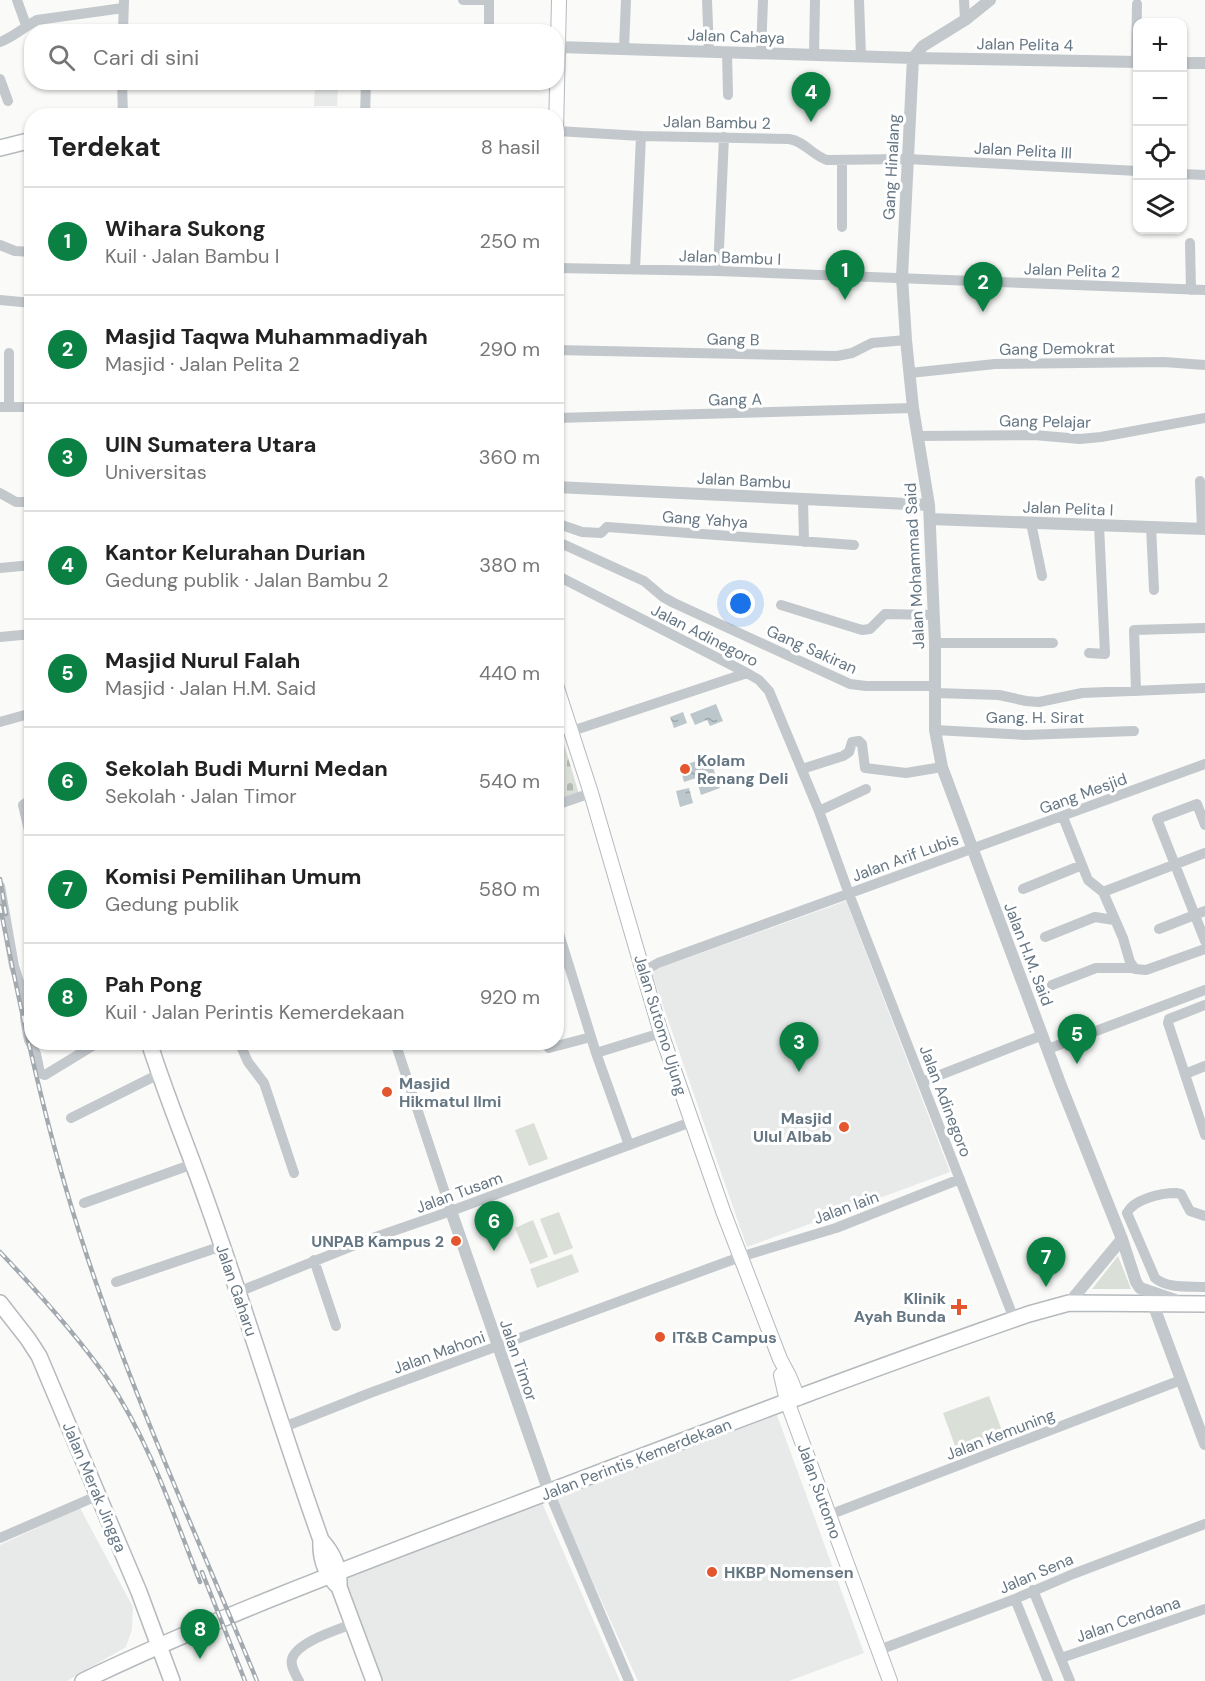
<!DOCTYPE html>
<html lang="id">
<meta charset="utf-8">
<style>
:root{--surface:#fff;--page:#f6f6f6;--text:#222;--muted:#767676;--line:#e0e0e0;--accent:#0b8043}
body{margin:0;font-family:"DM Sans",sans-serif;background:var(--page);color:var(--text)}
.controls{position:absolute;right:18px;top:18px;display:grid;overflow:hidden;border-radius:12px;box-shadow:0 2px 4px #0004}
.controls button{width:54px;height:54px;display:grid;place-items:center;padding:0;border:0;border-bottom:2px solid var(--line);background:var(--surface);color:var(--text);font:30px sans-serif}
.you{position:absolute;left:741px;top:604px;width:21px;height:21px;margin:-15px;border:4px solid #fff;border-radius:50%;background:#1a73e8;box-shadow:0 0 0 9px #1a73e833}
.badge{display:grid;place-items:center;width:39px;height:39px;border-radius:50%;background:var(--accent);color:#fff;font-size:20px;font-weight:700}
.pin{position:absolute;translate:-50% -50px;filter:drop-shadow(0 2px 3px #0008)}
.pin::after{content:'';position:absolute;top:32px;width:21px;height:18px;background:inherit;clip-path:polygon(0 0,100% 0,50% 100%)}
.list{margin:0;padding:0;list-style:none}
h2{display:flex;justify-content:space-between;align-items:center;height:78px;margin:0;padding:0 24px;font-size:26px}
h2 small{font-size:20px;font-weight:400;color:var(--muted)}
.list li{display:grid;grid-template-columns:39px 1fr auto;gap:18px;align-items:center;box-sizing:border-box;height:108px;padding:0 24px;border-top:2px solid var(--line)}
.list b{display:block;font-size:22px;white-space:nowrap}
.list p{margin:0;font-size:20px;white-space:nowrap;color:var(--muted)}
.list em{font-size:20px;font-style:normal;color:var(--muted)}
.icon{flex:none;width:33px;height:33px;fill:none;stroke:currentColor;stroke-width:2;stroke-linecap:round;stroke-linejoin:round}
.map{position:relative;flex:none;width:1205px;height:1681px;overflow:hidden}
.search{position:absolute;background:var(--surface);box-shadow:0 2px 4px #0004;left:24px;top:24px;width:540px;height:66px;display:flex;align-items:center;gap:15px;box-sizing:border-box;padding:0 21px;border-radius:24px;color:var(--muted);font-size:22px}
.panel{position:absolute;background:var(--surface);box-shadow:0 2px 4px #0004;left:24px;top:108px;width:540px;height:942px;border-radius:24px}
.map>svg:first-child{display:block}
</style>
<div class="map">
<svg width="1205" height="1681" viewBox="0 0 1205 1681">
<defs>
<pattern id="cemetery-stones" width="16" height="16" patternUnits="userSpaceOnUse" patternTransform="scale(1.5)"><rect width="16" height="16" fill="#dadfd7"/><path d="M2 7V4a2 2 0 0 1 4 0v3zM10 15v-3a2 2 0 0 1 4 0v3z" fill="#b4b9b4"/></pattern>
<pattern id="water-ripples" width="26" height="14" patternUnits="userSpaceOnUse" patternTransform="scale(1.5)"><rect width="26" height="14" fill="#bbc7cb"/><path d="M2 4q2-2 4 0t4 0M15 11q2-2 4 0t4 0" fill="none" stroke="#9ca6aa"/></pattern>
</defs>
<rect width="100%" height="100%" fill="#fafaf8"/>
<path fill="#e8e9e9" d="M 315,85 L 338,85 L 337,106 L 314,106 Z
M 846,901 L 950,1172 L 747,1247 L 651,971 Z
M 777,1415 L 864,1653 L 789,1681 L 638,1681 L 552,1492 Z
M 539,1496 L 620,1681 L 377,1681 L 340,1573 Z
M 80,1508 L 133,1607 L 132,1629 L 126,1647 L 67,1681 L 0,1681 L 0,1545 Z"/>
<path fill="url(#cemetery-stones)" d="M 556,717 L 579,794 L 556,803 Z"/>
<path fill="#dadfd7" d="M 534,1123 L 548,1159 L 529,1166 L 515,1130 Z
M 559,1212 L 573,1248 L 554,1255 L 540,1219 Z
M 533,1220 L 548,1257 L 530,1264 L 515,1228 Z
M 572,1254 L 579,1272 L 537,1288 L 530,1269 Z
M 1118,1256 L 1131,1289 L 1092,1289 Z
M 989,1396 L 1004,1436 L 958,1454 L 943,1413 Z"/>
<path fill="url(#water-ripples)" d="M 716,704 L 723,721 L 710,726 L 707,720 L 695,725 L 690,714 Z
M 683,712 L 687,723 L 674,728 L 670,717 Z
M 709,756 L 720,788 L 701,795 L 696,778 L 684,782 L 680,767 Z
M 689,788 L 693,803 L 680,807 L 676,791 Z"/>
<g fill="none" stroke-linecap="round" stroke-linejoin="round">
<g stroke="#b3babf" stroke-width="16">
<path id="secondary" d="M 556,131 L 559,0
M 556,685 L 591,793 L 661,1033 L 723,1211 L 780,1359 L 789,1376 L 798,1398
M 781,1375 L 787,1401 L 890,1681"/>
</g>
<g stroke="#b5babe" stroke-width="18">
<path id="primary" d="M 0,148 L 32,140
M 149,1042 C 166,1096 188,1148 207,1202 C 247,1314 281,1428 321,1540 C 320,1559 325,1574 339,1587
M 0,1303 L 28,1339 L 39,1356 L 139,1592 L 172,1681
M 321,1540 C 334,1554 340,1568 339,1587 L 374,1681
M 83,1681 C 225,1613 375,1558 522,1502 C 690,1438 859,1373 1029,1314 L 1069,1303 L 1205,1304"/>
</g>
<path stroke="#c3c8cc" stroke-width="10" d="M 17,0 L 26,25
M 463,0 L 489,0
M 707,0 L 709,51
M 859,0 L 861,56
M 964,0 L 965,20
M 123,32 L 124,0
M 489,32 L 489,0
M 0,42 C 14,37 24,27 37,20 L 123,8
M 624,48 L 626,0
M 727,52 L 728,95
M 761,53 L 763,0
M 814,55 L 815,0
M 1136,62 L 1137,4
M 0,79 L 8,101
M 122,82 L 123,116
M 365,116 L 366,82
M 557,131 L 641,136 L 789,139 C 804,141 812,155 827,160 L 907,159 L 1138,171
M 1182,174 L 1205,175
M 842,227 L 842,161
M 1190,243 L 1191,290
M 0,245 L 15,251 L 32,252
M 556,268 L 718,271 L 1205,290
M 635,269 L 641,136
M 718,271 L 724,137
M 0,300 L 32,303
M 556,350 L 837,356 L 852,353 L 872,343 L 906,340
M 910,373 L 995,364 L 1164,362 L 1205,365
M 0,407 L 32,407
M 9,407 L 9,353
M 556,418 L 913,408
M 919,436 L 1034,435 L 1080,439 L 1101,437 L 1205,418
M 1200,481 L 1202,528
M 0,493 L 16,502 L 32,502
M 803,499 L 804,542
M 556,523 L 582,532 L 601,533 L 607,527 L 854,545
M 1031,523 L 1042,576
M 1151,526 L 1154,590
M 556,541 L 644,581 L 663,597 L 674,603 L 850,684 L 866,686 L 935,686
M 0,568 L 32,565
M 556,575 L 747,673 L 759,680 L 769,691 L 819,811 L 849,894 L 1014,1319
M 781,605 L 862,630 L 870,629 L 885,614 L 934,615
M 0,637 L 32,634
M 935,643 L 1053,643
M 1089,653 L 1105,654 L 1099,525
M 1136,691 L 1134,630 L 1205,628
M 935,693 L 999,695 L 1026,701 L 1039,702 L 1082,693 L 1205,688
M 0,722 L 32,713
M 935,730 L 1025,735 L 1134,731
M 572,731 L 747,673
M 802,769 L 843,756 L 849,752 L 852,742 L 859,741 L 862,744 L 865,768 L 906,773 L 942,767
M 32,799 L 23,805 L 32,843
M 556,805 L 591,793
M 819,811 L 866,789
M 1205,825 L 1197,804 L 1157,819 L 1205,941
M 1205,853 L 1103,892 L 1123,938 L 1130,962 L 1135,969 L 1146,970 L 1205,949
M 1082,865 L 1088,880 L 1103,892
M 0,886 L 14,966 L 25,1000 L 25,1018 L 29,1040 L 36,1054 L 40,1073 L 45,1075 L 99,1042
M 1023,889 L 1082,865 L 1063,817
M 556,924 L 596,1053 L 629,1145
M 1159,929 L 1205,911
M 1045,937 L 1095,917 L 1114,920
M 644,971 L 658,963 L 1205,764
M 1052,985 L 1096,968 L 1134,968
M 1205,1005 L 1169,1019 L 1168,1023 L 1205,1135
M 239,1042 L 248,1062 L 264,1083 L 294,1173
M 395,1042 L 451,1211
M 544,1042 L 549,1048 L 591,1037
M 1048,1049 L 1205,990
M 596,1053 L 661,1033
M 1185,1074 L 1205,1066
M 922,1082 L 1043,1035
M 71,1118 L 159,1074
M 84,1203 L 193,1164
M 1205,1216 L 1190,1211 L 1181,1194 L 1176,1193 C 1161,1193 1134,1199 1127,1213 L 1155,1278 C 1168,1289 1189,1286 1205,1287
M 314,1260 L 336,1326
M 116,1282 L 222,1246
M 238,1292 L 367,1240 L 451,1211 L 691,1122
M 284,1427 L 370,1393 L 740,1257 L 836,1228 L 960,1179
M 549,1492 L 629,1681
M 829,1515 L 1181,1380
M 0,1538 L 99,1495
M 1033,1590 L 1070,1681
M 1015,1599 L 1048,1681
M 879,1650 L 1015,1599 L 1073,1574 L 1205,1524
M 1061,1658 L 1205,1609
M 299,1681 C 296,1675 290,1666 292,1659 C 297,1642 337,1630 352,1624"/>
<path stroke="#c3c8cc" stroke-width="12" d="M 558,47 L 913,58 L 1138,62
M 913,58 L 902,277 L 906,340 L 913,408 L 929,505 L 935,643 L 935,730 L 942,767 L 1060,1083 L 1122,1239 L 1136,1282 L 1140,1288 L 1175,1300
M 913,58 L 923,46 L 965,20 L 990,0
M 1182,63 L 1205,63
M 556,487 L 929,505
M 930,519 L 1205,529
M 451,1211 L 549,1492
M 1069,1303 L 1122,1239
M 1153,1304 L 1205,1444"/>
<use href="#secondary" stroke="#fff" stroke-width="14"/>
<use href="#primary" stroke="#fff" stroke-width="15"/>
<g stroke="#a2aab0" stroke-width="4.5">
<path id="rail" d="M 0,879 L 6,914
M 0,906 C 23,1022 48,1138 85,1250 C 133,1397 198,1538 257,1681
M 0,1252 C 38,1292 75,1333 107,1378 C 149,1440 173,1513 200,1582
M 202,1572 L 245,1681"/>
</g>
<use href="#rail" stroke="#fff" stroke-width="2" stroke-dasharray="7" stroke-linecap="butt"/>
</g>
<g fill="#e4572e" stroke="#fff" stroke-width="2">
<circle cx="685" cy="769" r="6"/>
<circle cx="387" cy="1092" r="6"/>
<circle cx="844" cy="1127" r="6"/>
<circle cx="456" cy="1241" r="6"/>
<path d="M956 1298h6v6h6v6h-6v6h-6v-6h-6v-6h6z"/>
<circle cx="660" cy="1337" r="6"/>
<circle cx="712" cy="1572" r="6"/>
</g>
<g text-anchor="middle" stroke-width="6" stroke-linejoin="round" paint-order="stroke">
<g font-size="16" fill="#657683" stroke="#fff">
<text transform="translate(736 36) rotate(2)" y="6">Jalan Cahaya</text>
<text transform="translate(1025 44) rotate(1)" y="6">Jalan Pelita 4</text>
<text transform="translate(717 122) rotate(1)" y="6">Jalan Bambu 2</text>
<text transform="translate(1023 150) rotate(3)" y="6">Jalan Pelita III</text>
<text transform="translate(891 167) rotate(-87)" y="6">Gang Hinalang</text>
<text transform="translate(730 257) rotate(2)" y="6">Jalan Bambu I</text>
<text transform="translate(1072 270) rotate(2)" y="6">Jalan Pelita 2</text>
<text transform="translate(733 339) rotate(1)" y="6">Gang B</text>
<text transform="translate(1057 348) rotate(-1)" y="6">Gang Demokrat</text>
<text transform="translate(735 399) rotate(-1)" y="6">Gang A</text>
<text transform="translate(1045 421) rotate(1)" y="6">Gang Pelajar</text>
<text transform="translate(744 480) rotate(3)" y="6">Jalan Bambu</text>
<text transform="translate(1068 508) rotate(2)" y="6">Jalan Pelita I</text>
<text transform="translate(705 519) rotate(4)" y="6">Gang Yahya</text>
<text transform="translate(914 566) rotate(-93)" y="6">Jalan Mohammad Said</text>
<text transform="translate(705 635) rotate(27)" y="6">Jalan Adinegoro</text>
<text transform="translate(812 649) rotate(24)" y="6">Gang Sakiran</text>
<text x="1035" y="723">Gang. H. Sirat</text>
<text transform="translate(1083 793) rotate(-20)" y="6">Gang Mesjid</text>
<text transform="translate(905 857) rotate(-20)" y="6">Jalan Arif Lubis</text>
<text transform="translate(1029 954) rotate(69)" y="6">Jalan H.M. Said</text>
<text transform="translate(661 1025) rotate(73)" y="6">Jalan Sutomo Ujung</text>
<text transform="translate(946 1101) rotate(69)" y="6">Jalan Adinegoro</text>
<text transform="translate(459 1192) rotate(-20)" y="6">Jalan Tusam</text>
<text transform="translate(846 1207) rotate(-20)" y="6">Jalan Iain</text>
<text transform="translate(237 1290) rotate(71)" y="6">Jalan Gaharu</text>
<text transform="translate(439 1352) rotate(-20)" y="6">Jalan Mahoni</text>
<text transform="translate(519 1360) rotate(71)" y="6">Jalan Timor</text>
<text transform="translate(1000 1434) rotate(-21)" y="6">Jalan Kemuning</text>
<text transform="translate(636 1459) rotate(-21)" y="6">Jalan Perintis Kemerdekaan</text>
<text transform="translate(95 1487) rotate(67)" y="6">Jalan Merak Jingga</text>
<text transform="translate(820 1491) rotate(70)" y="6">Jalan Sutomo</text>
<text transform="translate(1036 1573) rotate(-23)" y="6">Jalan Sena</text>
<text transform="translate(1128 1619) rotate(-19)" y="6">Jalan Cendana</text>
</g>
<g font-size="16" font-weight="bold" fill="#657683" stroke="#fff" text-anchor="start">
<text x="697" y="766">Kolam<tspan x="697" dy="18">Renang Deli</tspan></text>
<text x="399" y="1089">Masjid<tspan x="399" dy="18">Hikmatul Ilmi</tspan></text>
<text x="832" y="1124" text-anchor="end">Masjid<tspan x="832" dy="18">Ulul Albab</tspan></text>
<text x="444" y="1247" text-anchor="end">UNPAB Kampus 2</text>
<text x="946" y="1304" text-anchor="end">Klinik<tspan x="946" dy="18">Ayah Bunda</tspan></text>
<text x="672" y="1343">IT&amp;B Campus</text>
<text x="724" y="1578">HKBP Nomensen</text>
</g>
</g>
</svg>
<div class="controls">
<button>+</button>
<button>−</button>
<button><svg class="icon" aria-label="locate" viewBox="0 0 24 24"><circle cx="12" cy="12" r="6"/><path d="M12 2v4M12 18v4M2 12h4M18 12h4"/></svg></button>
<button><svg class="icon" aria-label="layers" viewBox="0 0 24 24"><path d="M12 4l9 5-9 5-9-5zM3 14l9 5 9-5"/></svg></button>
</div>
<div class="you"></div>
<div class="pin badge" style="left:845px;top:300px">1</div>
<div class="pin badge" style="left:983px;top:312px">2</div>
<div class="pin badge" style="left:799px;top:1072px">3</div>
<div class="pin badge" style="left:811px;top:122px">4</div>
<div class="pin badge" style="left:1077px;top:1064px">5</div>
<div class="pin badge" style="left:494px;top:1251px">6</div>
<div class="pin badge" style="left:1046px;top:1287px">7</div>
<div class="pin badge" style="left:200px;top:1659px">8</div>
<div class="search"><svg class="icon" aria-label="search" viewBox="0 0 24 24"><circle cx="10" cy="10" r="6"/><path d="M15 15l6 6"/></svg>Cari di sini</div>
<section class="panel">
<h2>Terdekat<small>8 hasil</small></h2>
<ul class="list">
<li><span class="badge">1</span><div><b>Wihara Sukong</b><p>Kuil · Jalan Bambu I</p></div><em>250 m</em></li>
<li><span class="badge">2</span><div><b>Masjid Taqwa Muhammadiyah</b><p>Masjid · Jalan Pelita 2</p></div><em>290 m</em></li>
<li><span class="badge">3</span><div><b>UIN Sumatera Utara</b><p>Universitas</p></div><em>360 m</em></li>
<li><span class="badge">4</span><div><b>Kantor Kelurahan Durian</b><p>Gedung publik · Jalan Bambu 2</p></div><em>380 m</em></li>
<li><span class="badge">5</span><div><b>Masjid Nurul Falah</b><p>Masjid · Jalan H.M. Said</p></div><em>440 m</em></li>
<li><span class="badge">6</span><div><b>Sekolah Budi Murni Medan</b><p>Sekolah · Jalan Timor</p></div><em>540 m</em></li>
<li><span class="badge">7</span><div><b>Komisi Pemilihan Umum</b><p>Gedung publik</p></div><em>580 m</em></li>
<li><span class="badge">8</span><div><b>Pah Pong</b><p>Kuil · Jalan Perintis Kemerdekaan</p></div><em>920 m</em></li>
</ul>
</section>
</div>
